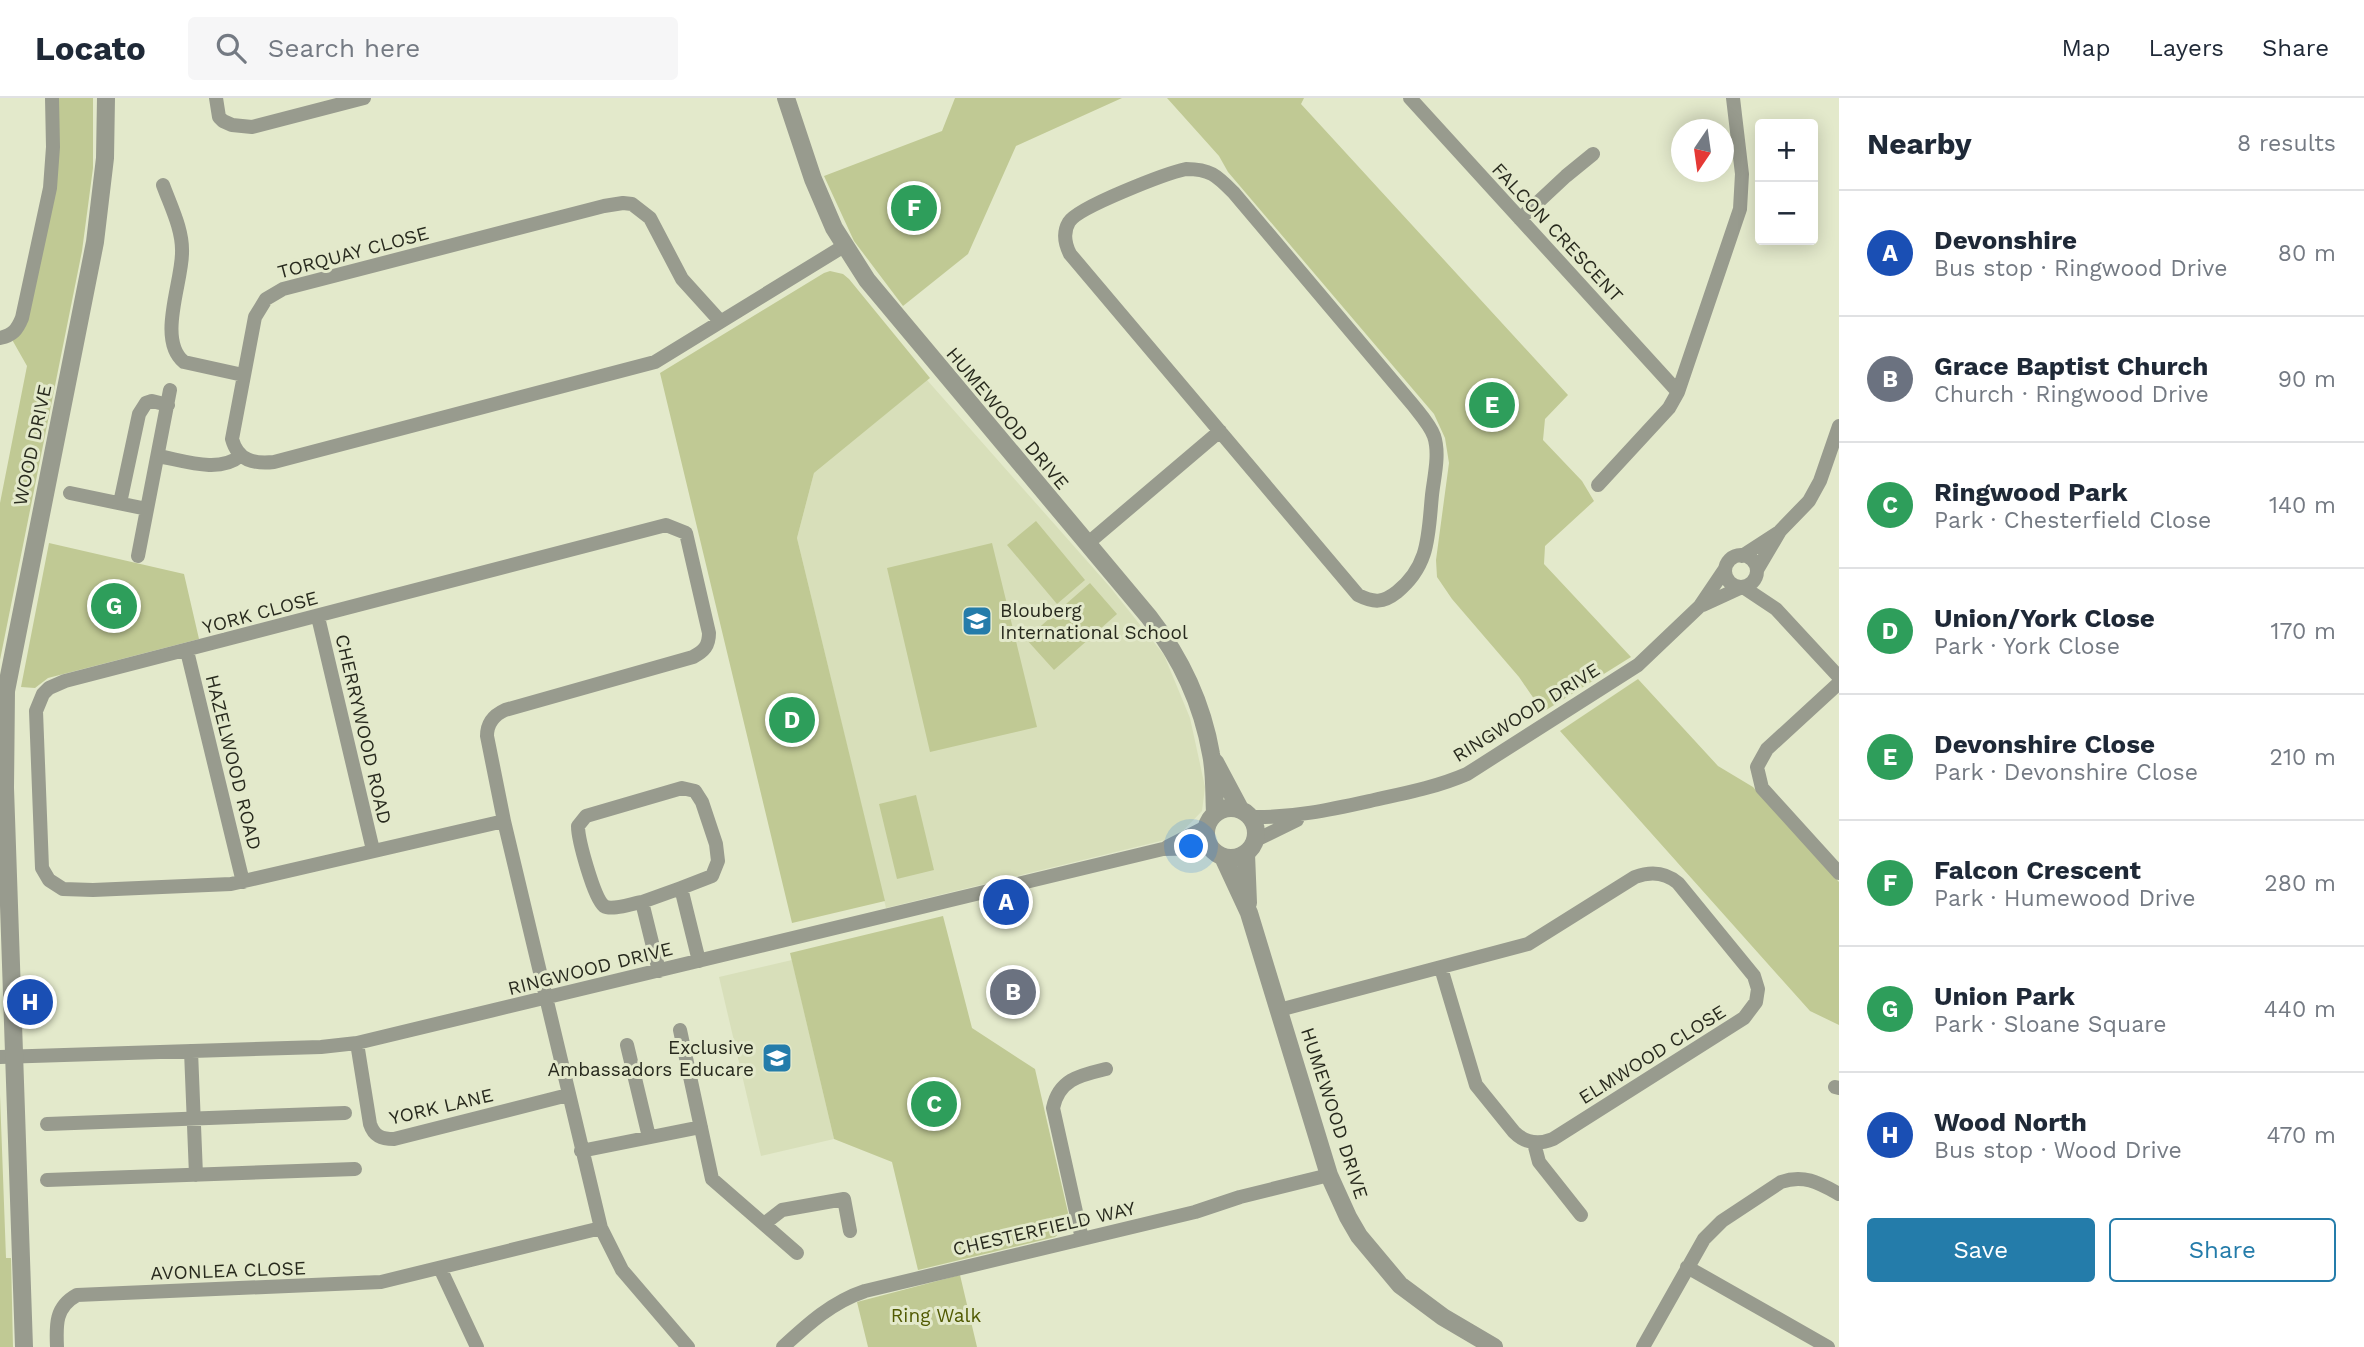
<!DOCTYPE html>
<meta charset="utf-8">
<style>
:root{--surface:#fff;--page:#f6f6f7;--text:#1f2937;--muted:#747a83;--line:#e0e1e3;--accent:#247caa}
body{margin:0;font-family:"Work Sans",sans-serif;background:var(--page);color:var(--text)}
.controls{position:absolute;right:21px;top:21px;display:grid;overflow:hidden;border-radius:7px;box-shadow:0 4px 18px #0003}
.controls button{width:63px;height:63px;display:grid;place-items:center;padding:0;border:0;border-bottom:2px solid var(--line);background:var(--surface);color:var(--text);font:35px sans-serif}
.compass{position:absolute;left:1671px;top:21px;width:63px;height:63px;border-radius:50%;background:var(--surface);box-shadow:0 4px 18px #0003;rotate:193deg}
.you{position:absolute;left:1192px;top:749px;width:24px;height:24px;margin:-18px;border:5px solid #fff;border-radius:50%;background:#1a73e8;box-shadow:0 0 0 10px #1a73e833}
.badge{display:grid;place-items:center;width:46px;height:46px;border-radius:50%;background:var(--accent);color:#fff;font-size:23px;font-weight:700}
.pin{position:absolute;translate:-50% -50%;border:4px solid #fff;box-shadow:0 2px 7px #0006}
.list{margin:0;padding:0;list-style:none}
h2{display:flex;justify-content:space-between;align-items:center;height:91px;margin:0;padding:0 28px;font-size:30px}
h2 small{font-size:23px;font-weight:400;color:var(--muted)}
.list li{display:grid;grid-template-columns:46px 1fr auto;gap:21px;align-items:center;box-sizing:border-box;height:126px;padding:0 28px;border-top:2px solid var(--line)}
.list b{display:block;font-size:26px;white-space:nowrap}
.list p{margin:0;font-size:23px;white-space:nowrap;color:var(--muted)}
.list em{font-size:23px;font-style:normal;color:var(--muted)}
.actions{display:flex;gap:14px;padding:21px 28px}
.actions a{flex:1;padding:16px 0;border:2px solid var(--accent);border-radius:7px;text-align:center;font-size:24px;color:var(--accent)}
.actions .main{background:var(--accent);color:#fff}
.icon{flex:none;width:38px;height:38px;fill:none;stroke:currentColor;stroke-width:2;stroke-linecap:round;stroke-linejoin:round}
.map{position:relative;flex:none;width:1839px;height:1249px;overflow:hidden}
header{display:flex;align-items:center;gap:42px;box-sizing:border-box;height:98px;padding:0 35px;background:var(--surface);border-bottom:2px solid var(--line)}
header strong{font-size:33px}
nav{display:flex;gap:38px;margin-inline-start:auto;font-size:24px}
.search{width:490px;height:63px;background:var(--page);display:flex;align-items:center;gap:18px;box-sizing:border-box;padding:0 24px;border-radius:7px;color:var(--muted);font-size:26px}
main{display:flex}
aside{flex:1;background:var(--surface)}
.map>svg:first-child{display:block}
</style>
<header>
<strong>Locato</strong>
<div class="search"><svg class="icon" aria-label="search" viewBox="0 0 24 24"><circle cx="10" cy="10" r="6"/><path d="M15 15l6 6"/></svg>Search here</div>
<nav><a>Map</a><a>Layers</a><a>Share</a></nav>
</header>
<main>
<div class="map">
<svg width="1839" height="1249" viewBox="0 0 1839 1249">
<rect width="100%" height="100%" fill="#e3e9cb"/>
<path fill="#d8dfba" d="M 927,282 L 1110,489 L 1164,557 L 1190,620 L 1205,689 L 1202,713 L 1177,739 L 886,810 L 797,440 L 814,375 Z
M 792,862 L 834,1041 L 761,1058 L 719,879 Z"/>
<path fill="#c0c994" d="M 53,0 L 93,0 L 93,70 L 82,153 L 0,562 L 0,405 L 27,268 L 10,238 L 52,90 Z
M 955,0 L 1122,0 L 1016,48 L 968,156 L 903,208 L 854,143 L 824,78 L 942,33 Z
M 1167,0 L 1304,0 L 1301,6 L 1568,297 L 1545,321 L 1543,342 L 1582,383 L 1594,403 L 1545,448 L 1544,466 L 1631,559 L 1543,614 L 1519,579 L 1452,501 L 1437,479 L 1436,462 L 1449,365 L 1445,340 L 1434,316 L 1228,74 L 1219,58 Z
M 830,173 L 843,176 L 849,181 L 930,280 L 814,375 L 797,440 L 885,803 L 792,825 L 660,275 L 824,175 Z
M 1036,423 L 1085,482 L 1057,506 L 1007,447 Z
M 49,445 L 184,476 L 199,541 L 48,580 L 35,590 L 21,589 Z
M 992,445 L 1037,629 L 930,654 L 887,470 Z
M 1090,485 L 1117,516 L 1054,572 L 1026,541 Z
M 1638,581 L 1718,668 L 1753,689 L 1839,784 L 1839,927 L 1810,913 L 1560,633 Z
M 916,697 L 934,772 L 897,781 L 879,706 Z
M 943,818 L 972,930 L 1035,971 L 1069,1119 L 1065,1131 L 1055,1139 L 918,1172 L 892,1064 L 834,1041 L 790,855 Z
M 0,997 L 6,1160 L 11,1160 L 13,1249 L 0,1249 Z
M 960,1177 L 977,1249 L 868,1249 L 857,1204 Z"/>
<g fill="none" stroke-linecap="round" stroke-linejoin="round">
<path stroke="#989b8e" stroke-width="14" d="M 216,0 L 219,19 L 223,23 L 232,27 L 252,29 L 364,0
M 1410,0 L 1678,294
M 1186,71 C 1211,71 1217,78 1234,95 L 1413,307 C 1420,316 1430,327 1434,338 C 1440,356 1434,379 1432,397 C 1428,437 1430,467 1397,494 C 1383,505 1374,505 1358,497 L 1070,156 C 1065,146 1063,134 1069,124 C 1078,109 1167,75 1186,71 Z
M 163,87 C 171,109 183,132 182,155 C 182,185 157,242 184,264 L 243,277
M 1520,121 L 1566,78 L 1593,56
M 720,223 L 682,181 L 650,120 L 632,106 L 623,105 L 604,108 L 283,191 L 266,201 L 255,219 L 232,341 C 238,363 254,366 274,364 L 655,264 L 844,148
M 0,240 C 13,237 17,232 22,220 L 50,90 L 53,49 L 52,0
M 158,358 C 182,362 219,376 240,358
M 1598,387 L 1669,310 L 1678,294 L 1740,111 L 1742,76 L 1733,0
M 70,395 L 147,411
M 120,405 L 139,316 L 146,305 L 152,303 L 168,307
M 1087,446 L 1220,333
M1725 473a16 16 0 1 1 32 0a16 16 0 1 1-32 0Z
M 138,458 L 170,292
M 1742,458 L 1779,434
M 1757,472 L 1780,433 L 1809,403 L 1820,383 L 1839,328
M 1743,489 L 1776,511 L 1839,579
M 1703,507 L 1740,490
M 318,519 L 373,752
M 187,553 L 243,784
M 1839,585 L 1767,651 L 1757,669 L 1762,690 L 1839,775
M 1251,719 C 1294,720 1333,711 1374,702 C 1406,695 1437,689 1467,676 L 1638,567 L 1700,508 L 1725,471
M 504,723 L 231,786 L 93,792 L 63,791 L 49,782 L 42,770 L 36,613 L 43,596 L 49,590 L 65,583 L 666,427 L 686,435 L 709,535 C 709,548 704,553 693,559 L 505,612 C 494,617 487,625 487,638 L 504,723 L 601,1130 L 622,1172 L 688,1249
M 1256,742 L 1297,722
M 1167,749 L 1206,729
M 642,804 L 681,790
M 659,873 L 642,804 C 633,805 612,813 604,808 C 594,800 578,742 578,728 L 586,718 L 682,690 L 695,693 L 702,704 L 716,746 L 718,763 L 712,778 L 681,790 L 699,863
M 1279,912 L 1528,846 L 1635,779 C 1651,773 1665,774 1678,785 L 1754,878 L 1758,891 L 1756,904 L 1744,920 L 1553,1041 C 1538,1047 1525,1045 1514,1034 L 1476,987 L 1441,870
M 680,932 L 712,1081 L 797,1155
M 357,945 L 370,1026 C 374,1038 381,1041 394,1041 L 568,997
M 627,947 L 649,1039
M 191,953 L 196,1077
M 0,959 L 321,949 L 357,945 L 1163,751 L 1211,750
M 1835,989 L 1839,990
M 47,1026 L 345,1015
M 1534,1045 L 1539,1064 L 1581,1117
M 581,1053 L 701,1029
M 47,1082 L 355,1071
M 764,1126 L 782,1112 L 844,1101 L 850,1133
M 1082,1141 L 1053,1010 C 1059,981 1081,977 1106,971
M 1687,1169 L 1828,1249
M 440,1170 L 477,1249
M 57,1249 C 56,1227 55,1209 77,1197 L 381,1184 L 601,1130
M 783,1249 C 808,1226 832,1204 865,1193 L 1195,1114 L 1240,1099 L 1329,1077
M 1643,1249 L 1704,1141 L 1722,1123 L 1781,1084 C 1804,1076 1819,1085 1839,1096"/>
<path stroke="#989b8e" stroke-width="18" d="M 786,0 L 813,81 L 834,130 L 867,182 L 1149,519 C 1181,560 1202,604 1211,656 C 1215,675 1214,696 1215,715
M 1215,664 L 1240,711
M1206 735a25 25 0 1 1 50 0a25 25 0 1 1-50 0Z
M 1246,756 L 1248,805
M 1223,759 L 1249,815 L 1329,1077 L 1348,1119 L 1359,1138 L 1400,1187 L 1443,1219 L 1494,1249
M 24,1249 L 5,690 L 6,593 L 95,144 L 105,60 L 106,0"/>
</g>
<defs>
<g id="school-square" transform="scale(1.575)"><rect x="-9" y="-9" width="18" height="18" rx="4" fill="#247caa" stroke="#e3e9cb"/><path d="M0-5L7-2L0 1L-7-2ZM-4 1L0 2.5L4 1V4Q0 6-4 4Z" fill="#fff"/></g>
</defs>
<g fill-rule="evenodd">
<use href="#school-square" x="977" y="523"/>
<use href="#school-square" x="777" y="960"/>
</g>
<g text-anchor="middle" stroke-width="6" stroke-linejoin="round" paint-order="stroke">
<g font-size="19" fill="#282a1e" stroke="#e3e9cb">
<text transform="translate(1558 134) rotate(47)" y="7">FALCON CRESCENT</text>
<text transform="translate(353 154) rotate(-15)" y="7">TORQUAY CLOSE</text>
<text transform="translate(1008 320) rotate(50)" y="7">HUMEWOOD DRIVE</text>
<text transform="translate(32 347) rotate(-78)" y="7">WOOD DRIVE</text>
<text transform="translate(260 514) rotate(-15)" y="7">YORK CLOSE</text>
<text transform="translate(1526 614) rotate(-32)" y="7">RINGWOOD DRIVE</text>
<text transform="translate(364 631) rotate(77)" y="7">CHERRYWOOD ROAD</text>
<text transform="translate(234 664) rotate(76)" y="7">HAZELWOOD ROAD</text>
<text transform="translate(590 870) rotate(-14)" y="7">RINGWOOD DRIVE</text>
<text transform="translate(1652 956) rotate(-32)" y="7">ELMWOOD CLOSE</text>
<text transform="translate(441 1008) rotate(-13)" y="7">YORK LANE</text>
<text transform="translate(1335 1015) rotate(72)" y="7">HUMEWOOD DRIVE</text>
<text transform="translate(1044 1130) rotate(-13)" y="7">CHESTERFIELD WAY</text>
<text transform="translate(228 1172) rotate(-2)" y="7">AVONLEA CLOSE</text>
</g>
<g font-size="19" fill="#282a1e" stroke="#e3e9cb" text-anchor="start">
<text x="1000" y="519">Blouberg<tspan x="1000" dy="22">International School</tspan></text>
<text x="754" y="956" text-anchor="end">Exclusive<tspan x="754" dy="22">Ambassadors Educare</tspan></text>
</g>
<g font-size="19" fill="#515a02" stroke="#e3e9cb">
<text x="936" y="1224">Ring Walk</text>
</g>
</g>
</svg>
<div class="controls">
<button>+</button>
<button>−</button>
</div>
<svg class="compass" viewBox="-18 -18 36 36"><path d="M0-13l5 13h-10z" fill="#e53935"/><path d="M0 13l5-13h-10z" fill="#747a83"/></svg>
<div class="you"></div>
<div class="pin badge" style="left:1006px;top:804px;background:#1a4fb4">A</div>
<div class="pin badge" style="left:1013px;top:894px;background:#6b7280">B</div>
<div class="pin badge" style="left:934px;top:1006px;background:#2e9e5b">C</div>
<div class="pin badge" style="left:792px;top:622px;background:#2e9e5b">D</div>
<div class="pin badge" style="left:1492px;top:307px;background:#2e9e5b">E</div>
<div class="pin badge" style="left:914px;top:110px;background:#2e9e5b">F</div>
<div class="pin badge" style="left:114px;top:508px;background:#2e9e5b">G</div>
<div class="pin badge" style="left:30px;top:904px;background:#1a4fb4">H</div>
</div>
<aside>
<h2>Nearby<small>8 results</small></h2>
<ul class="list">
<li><span class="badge" style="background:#1a4fb4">A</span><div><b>Devonshire</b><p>Bus stop · Ringwood Drive</p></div><em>80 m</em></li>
<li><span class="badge" style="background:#6b7280">B</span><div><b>Grace Baptist Church</b><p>Church · Ringwood Drive</p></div><em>90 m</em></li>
<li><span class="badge" style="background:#2e9e5b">C</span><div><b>Ringwood Park</b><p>Park · Chesterfield Close</p></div><em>140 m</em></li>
<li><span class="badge" style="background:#2e9e5b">D</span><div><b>Union/York Close</b><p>Park · York Close</p></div><em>170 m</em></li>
<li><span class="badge" style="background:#2e9e5b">E</span><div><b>Devonshire Close</b><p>Park · Devonshire Close</p></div><em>210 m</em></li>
<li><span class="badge" style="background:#2e9e5b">F</span><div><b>Falcon Crescent</b><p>Park · Humewood Drive</p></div><em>280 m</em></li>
<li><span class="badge" style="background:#2e9e5b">G</span><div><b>Union Park</b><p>Park · Sloane Square</p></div><em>440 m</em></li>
<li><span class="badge" style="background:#1a4fb4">H</span><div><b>Wood North</b><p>Bus stop · Wood Drive</p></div><em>470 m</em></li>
</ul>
<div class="actions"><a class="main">Save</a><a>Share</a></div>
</aside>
</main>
